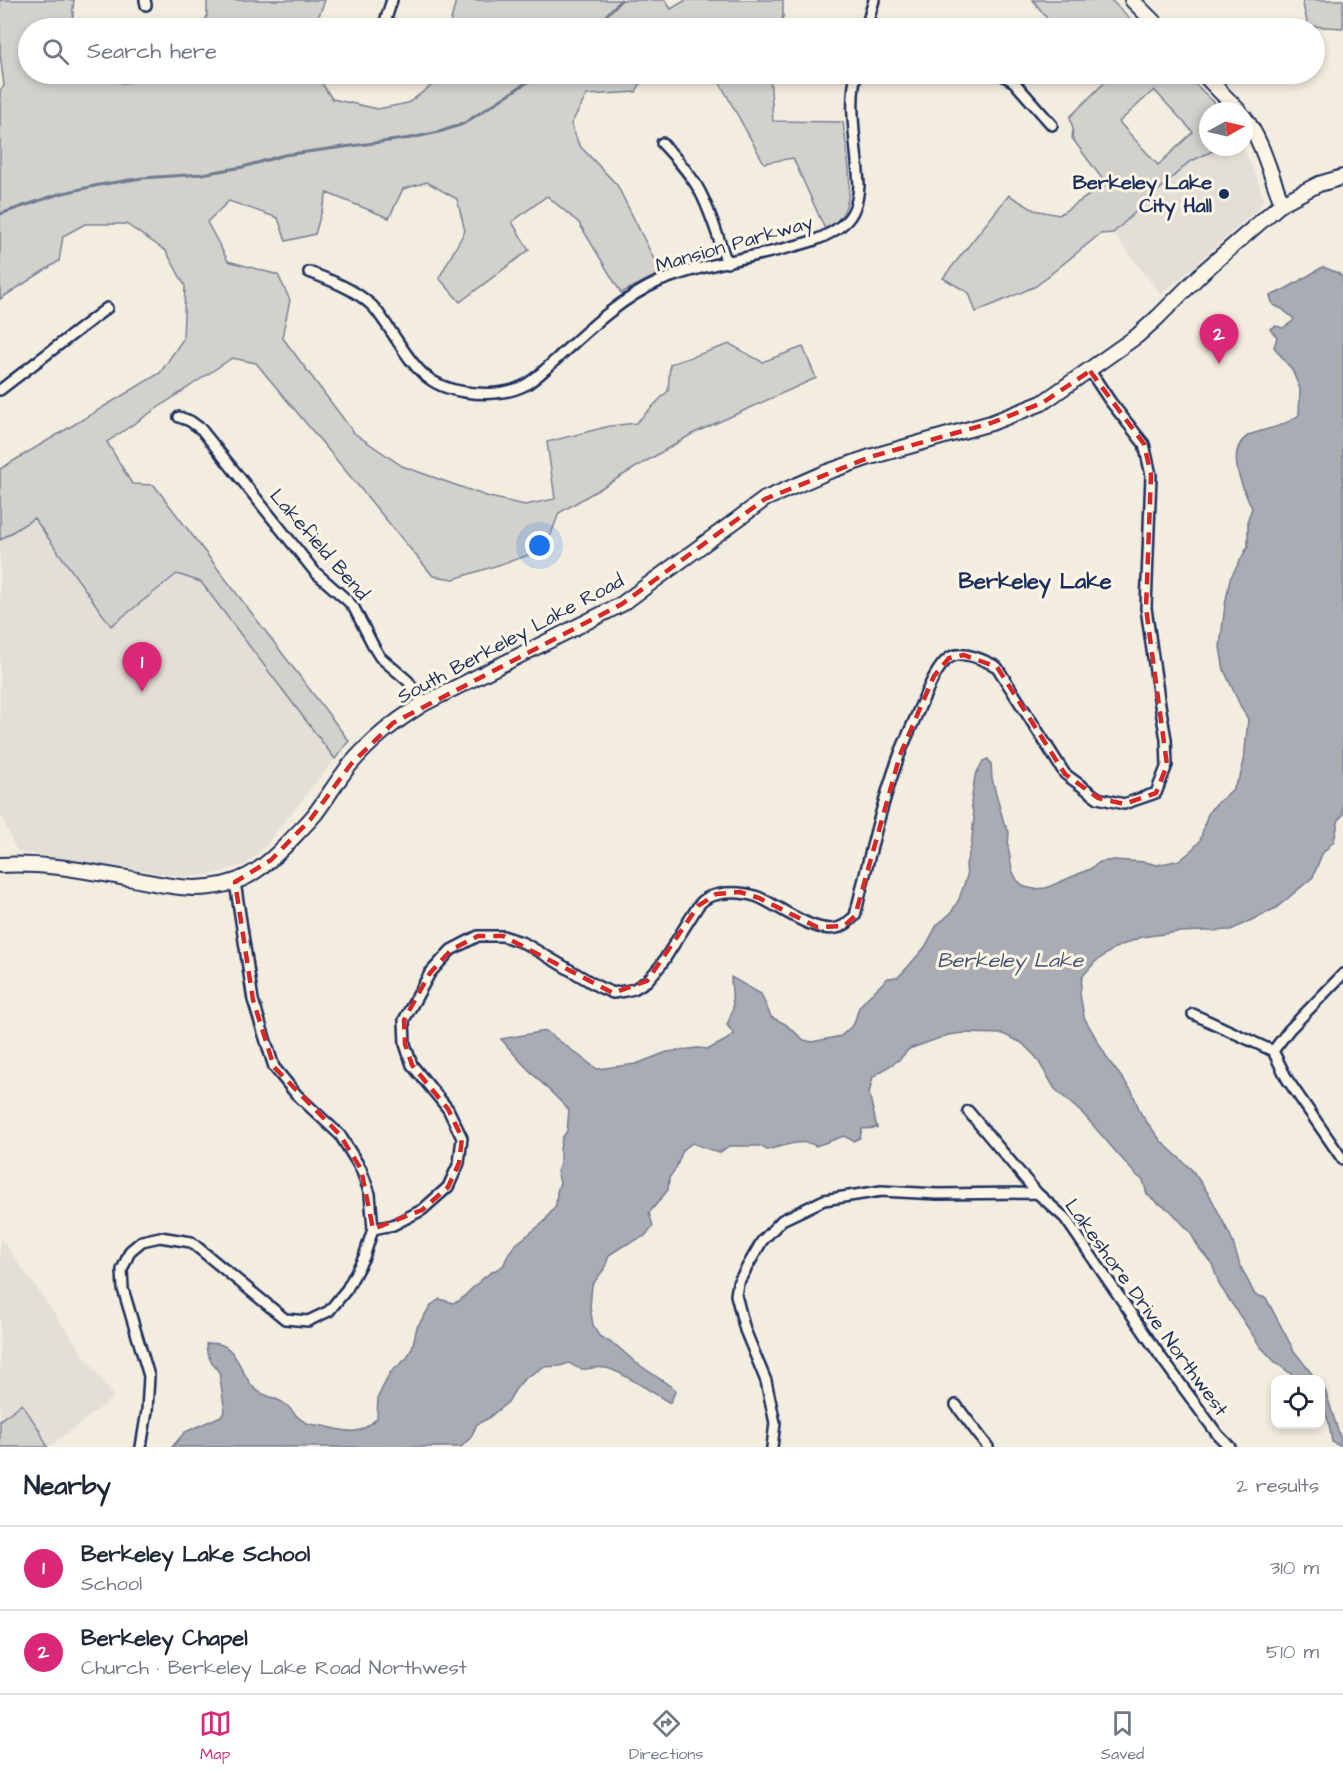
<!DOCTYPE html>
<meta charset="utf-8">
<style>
:root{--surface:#fff;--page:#f6f6f7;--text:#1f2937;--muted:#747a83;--line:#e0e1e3;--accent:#db2777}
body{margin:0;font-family:"Architects Daughter",sans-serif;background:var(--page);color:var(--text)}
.controls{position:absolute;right:18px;bottom:18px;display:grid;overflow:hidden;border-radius:12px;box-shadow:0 3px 9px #0003}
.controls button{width:54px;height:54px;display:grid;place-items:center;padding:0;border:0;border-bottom:2px solid var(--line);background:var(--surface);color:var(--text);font:30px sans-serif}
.compass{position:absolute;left:1199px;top:102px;width:54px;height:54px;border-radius:50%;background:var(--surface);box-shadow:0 3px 9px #0003;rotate:82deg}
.you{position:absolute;left:540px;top:546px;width:21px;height:21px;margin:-15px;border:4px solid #fff;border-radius:50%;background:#1a73e8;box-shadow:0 0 0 9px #1a73e833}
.badge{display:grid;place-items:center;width:39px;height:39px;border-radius:50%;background:var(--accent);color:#fff;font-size:20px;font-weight:700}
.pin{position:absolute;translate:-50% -50px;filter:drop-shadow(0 2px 3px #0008)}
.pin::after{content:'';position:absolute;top:32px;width:21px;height:18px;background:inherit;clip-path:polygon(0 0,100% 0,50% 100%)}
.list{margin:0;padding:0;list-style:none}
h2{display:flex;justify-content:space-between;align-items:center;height:78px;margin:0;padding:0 24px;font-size:26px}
h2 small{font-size:20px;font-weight:400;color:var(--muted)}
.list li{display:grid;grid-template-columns:39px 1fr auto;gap:18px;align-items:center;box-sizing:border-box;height:84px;padding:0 24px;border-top:2px solid var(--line)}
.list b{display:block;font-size:22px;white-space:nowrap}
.list p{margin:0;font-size:20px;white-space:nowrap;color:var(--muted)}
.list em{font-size:20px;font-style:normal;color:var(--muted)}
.icon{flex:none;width:33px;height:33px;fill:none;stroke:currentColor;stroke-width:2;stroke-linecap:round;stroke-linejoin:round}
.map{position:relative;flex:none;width:1343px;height:1447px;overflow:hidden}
.search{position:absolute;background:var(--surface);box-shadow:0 3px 9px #0003;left:18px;right:18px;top:18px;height:66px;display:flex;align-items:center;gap:15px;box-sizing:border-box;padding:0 21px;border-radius:33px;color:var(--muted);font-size:22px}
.sheet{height:246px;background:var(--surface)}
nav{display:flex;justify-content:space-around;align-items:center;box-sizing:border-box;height:84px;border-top:2px solid var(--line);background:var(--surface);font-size:16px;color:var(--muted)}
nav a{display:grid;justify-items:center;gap:3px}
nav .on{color:var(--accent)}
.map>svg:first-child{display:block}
</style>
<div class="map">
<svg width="1343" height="1447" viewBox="0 0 1343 1447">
<rect width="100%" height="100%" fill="#f3ede0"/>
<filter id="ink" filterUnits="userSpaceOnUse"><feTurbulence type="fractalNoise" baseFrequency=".0167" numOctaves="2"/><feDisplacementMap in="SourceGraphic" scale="12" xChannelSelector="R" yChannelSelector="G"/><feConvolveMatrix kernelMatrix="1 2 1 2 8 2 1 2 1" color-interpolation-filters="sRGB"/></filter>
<g filter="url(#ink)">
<path fill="#e3dfd6" d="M 1221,147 L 1243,147 L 1258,182 L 1263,196 L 1263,202 L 1258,209 L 1161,295 L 1113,233 L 1189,162 Z
M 33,518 L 111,626 L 178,574 L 201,582 L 335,759 L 261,851 L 246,864 L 215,874 L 183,877 L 17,852 L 0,813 L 0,540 Z
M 0,1237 L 114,1397 L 49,1447 L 47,1447 L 40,1431 L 22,1404 L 0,1420 Z"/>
<path fill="#d3d1cc" stroke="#778095" stroke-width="1.5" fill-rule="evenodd" d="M 0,0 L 74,0 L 73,8 L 73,28 L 28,28 L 28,74 L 91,74 L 123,83 L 161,76 L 166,74 L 316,74 L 332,99 L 378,109 L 408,103 L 435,83 L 437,74 L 645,74 L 636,92 L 587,95 L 571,124 L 579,145 L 617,185 L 661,273 L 621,293 L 579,223 L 547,196 L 512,222 L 529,250 L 460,302 L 439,278 L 465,231 L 457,199 L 427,182 L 403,189 L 389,218 L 327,193 L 315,234 L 286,241 L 278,218 L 229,201 L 207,222 L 228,261 L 278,275 L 290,300 L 282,337 L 354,433 L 402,466 L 489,497 L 525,505 L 555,499 L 547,442 L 610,426 L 636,423 L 668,391 L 670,364 L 730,344 L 762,362 L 803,347 L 816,378 L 692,434 L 559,513 L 545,550 L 454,579 L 433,576 L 256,363 L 232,358 L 107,442 L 132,484 L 154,485 L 349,741 L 335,759 L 201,582 L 177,574 L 111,626 L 34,518 L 0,540 L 0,469 L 160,373 L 183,339 L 185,286 L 166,251 L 126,224 L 85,224 L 63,236 L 59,261 L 0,299 L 0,90 L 4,86 L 0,54 Z
M 207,0 L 325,0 L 314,28 L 201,28 L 207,16 Z
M 456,0 L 665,0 L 671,9 L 686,0 L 783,0 L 783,17 L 777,28 L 449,28 Z
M 1033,0 L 1111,0 L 1140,28 L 1097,28 L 1094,23 L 1051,24 Z
M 1302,0 L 1343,0 L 1343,28 L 1308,26 Z
M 715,74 L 770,74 L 773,121 L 843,122 C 846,150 859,200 837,221 C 834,224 829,226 825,229 L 793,158 L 764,163 Z
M 1113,74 L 1185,74 L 1223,111 L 1208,111 L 1208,147 L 1221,147 L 1189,162 L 1113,233 L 1100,234 L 1036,286 L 976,312 L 969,293 L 943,278 L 1009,195 L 1034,210 L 1059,215 L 1106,184 L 1072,138 L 1073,129 L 1070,117 ZM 1154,90 L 1193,132 L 1158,165 L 1119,122 Z
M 22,1404 L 40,1431 L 47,1447 L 0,1447 L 0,1420 Z"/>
<path fill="#a9acb3" stroke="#707a91" stroke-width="1.5" d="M 1323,267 L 1338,273 L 1343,278 L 1343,815 L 1339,819 L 1334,841 L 1322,854 L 1313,877 L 1276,908 L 1231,930 L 1178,932 L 1141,937 L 1115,948 L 1095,962 L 1082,977 L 1080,994 L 1084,1017 L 1109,1061 L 1132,1091 L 1141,1114 L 1161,1141 L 1192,1170 L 1210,1196 L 1231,1237 L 1240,1265 L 1255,1295 L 1266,1298 L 1294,1351 L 1316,1379 L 1297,1379 L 1291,1374 L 1275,1362 L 1260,1346 L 1220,1286 L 1212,1264 L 1199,1248 L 1190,1232 L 1170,1210 L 1156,1202 L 1147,1194 L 1143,1180 L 1136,1175 L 1084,1115 L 1055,1089 L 1036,1057 L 1022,1043 L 1003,1034 L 964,1033 L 948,1035 L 909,1049 L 900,1059 L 873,1077 L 869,1093 L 877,1128 L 862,1129 L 860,1138 L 853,1141 L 844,1136 L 816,1146 C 802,1138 782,1146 767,1150 L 760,1146 L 729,1146 L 719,1153 L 692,1143 L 683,1150 L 676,1168 L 669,1178 L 668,1190 L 649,1213 L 653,1226 L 645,1236 L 623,1246 L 609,1255 L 605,1268 L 592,1285 L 590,1307 L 593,1325 L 599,1336 L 617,1346 L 635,1362 L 676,1390 L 670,1403 C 656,1395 620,1370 606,1368 C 590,1365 586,1375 569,1363 L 560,1366 L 543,1367 L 524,1379 L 515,1390 L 508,1402 L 487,1419 L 477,1424 L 471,1437 L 461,1447 L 172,1447 L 185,1432 L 221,1416 L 225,1412 L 219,1372 L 211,1361 L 207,1352 L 206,1344 C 236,1338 238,1370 253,1387 C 261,1396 275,1397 285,1404 C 292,1409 296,1418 305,1422 C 310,1425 317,1425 323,1426 C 348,1431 357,1438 377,1418 L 378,1397 L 390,1373 L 407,1358 L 412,1348 L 417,1327 L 431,1305 L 440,1299 L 453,1303 L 459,1301 L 481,1280 L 490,1273 L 503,1266 L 509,1253 L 515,1245 L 544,1222 L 556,1205 L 557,1192 L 560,1182 L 557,1172 L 560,1164 L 560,1149 L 562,1138 L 567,1131 L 569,1110 L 522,1063 L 501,1039 L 546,1031 L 597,1069 L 636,1064 L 667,1052 L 697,1048 L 709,1049 L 726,1040 L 734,1034 L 727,1025 L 733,1009 L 731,977 L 761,994 L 771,1017 L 785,1024 L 804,1040 L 812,1042 L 841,1036 L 854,1024 L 859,1007 L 867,998 L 888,978 L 898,977 L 906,969 L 925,947 L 937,925 L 951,913 L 959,899 L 967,876 L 966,864 L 971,847 L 974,818 L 971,803 L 975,776 L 983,761 L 988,759 L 991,764 L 992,779 L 1004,823 L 1009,832 L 1008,846 L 1012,870 L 1017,880 L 1025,887 L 1034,889 L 1046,888 L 1090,869 L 1100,862 L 1114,860 L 1145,862 L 1157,865 L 1180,860 L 1189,853 L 1200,841 L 1207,816 L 1211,809 L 1232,790 L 1240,777 L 1244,761 L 1248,719 L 1241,707 L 1224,670 L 1220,647 L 1225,605 L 1230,579 L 1248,546 L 1248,519 L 1252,508 C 1243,489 1224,451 1248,436 C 1251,433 1257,433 1261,431 C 1276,427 1287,424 1299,415 L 1300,389 L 1292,370 L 1274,347 L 1277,337 L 1270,329 L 1276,326 L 1283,328 L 1293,321 L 1294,319 L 1282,309 L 1273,305 L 1270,296 C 1289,289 1305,277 1323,267 Z
M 1320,1385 L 1325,1390 L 1341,1440 L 1340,1446 L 1332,1442 C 1330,1430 1329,1416 1321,1407 Z"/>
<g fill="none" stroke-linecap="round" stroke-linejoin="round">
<path stroke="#707a91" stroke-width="3" d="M 594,28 L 621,0
M 0,214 L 59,194 L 99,185 L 142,178 L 202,174 L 243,167 L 284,155 L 411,138 L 439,132 L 463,124 L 540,74"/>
<g stroke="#1b2f5e" stroke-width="14">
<path id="street" d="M 145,0 L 146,5
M 383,28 L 392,0
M 866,28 L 874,0
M 1001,74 L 1014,82 L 1052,125
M 662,143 C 675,157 688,171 698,188 C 711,211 718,238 727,263
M 309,272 C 330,280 352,288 369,303 C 376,308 381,317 386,324 C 410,358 420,386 465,392 C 485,395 510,394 527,384 C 541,375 553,362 565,351 C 594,324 624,297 660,281 C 696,267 737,260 775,251 C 798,245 823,241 842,225 C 855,215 858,200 859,185 C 857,150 848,107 856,74
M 0,390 L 107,308
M 179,417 L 190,421 L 201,429 L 315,572 L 348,601 L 354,608 L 375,649 L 380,657 L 408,681 L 423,704
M 1343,974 L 1289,1030 L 1273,1051 L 1287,1079 L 1343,1160
M 1193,1014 L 1273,1051
M 968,1111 L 1037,1193
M 373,1229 L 393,1225 L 422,1210 L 448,1187 L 459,1163 L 462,1138 L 448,1109 L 412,1065 L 405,1044 L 404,1020 L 430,973 L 451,950 L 478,936 L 503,936 L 524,943 L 599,987 L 613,993 L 625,991 L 634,989 L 647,981 L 661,965 L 698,906 C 706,896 713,895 726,893 C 738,892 747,893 758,897 C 780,906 821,940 844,925 C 848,923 851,919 855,916 C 868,862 880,808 899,756 C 905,740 913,724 919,709 C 926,694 936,667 949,658 C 962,649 986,661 997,667 L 1065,774 L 1098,798 L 1124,804 L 1156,793 L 1167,765 L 1166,739 L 1159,699 L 1146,608 L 1151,475 L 1144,444 L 1110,401 L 1090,371
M 956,1405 L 988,1447
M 141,1447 L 147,1411 L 149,1376 L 123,1289 L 122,1270 L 130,1251 L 142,1241 L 160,1237 L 191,1242 L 285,1319 L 308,1321 L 329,1311 L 347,1289 L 364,1257 L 373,1229 L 370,1194 L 361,1169 L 340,1135 L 296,1094 L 274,1067 L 253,1000 L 235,882
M 772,1447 L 775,1423 L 766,1381 L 745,1330 L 736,1295 L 738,1283 L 762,1241 L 782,1220 L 824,1200 L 881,1191 L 938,1194 L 1037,1193 L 1065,1218 L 1163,1360 L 1218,1435 L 1230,1447"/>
</g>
<g stroke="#1b2f5e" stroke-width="18">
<path id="secondary" d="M 1132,0 L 1160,28
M 1203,74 L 1239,111
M 1244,117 C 1263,141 1270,175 1282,203
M 0,865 C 42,862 86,871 127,878 C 150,882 172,888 195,888 C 240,887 260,872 290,841 C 298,832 307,824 315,814 C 327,798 337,781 349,766 C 372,739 394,722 423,704 L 622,604 L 765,499 L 827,472 L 870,457 L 991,423 L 1042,403 L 1137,336 L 1158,317 L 1203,272 L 1282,203 L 1319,184 L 1343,177"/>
</g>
<use href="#street" stroke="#fcf5e5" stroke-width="9"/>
<use href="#secondary" stroke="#fcf5e5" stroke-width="14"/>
</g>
</g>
<path fill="none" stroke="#d62828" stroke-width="4.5" stroke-dasharray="12 8" stroke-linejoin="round" d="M 1090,371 L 1144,444 L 1151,475 L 1146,608 L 1167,765 L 1156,793 L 1124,804 L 1098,798 L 1065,774 L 997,667 L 964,655 L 949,658 L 934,676 L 900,755 L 855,916 L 844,926 L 817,927 L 759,898 L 740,892 L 716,894 L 698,906 L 647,981 L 613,993 L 503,936 L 478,936 L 451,950 L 430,973 L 404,1020 L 405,1044 L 412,1065 L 448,1109 L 462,1138 L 459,1163 L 448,1187 L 422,1210 L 373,1229 L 361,1169 L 340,1135 L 274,1067 L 253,1000 L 235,882 L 271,860 L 310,820 L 351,764 L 393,723 L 622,604 L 765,499 L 870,457 L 991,423 L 1042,403 Z"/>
<circle fill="#1b2f5e" stroke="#fcf5e5" stroke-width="2" cx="1224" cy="194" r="6"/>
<g text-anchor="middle" stroke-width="6" stroke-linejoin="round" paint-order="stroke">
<g font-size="20" font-weight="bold" fill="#1b2f5e" stroke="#fcf5e5" text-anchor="end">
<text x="1212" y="189">Berkeley Lake<tspan x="1212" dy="23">City Hall</tspan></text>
</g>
<g font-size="20" fill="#1b2f5e" stroke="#fcf5e5">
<text transform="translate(734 243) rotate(-16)" y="7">Mansion Parkway</text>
<text transform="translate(320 544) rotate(49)" y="7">Lakefield Bend</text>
<text transform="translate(510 638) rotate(-28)" y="7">South Berkeley Lake Road</text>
<text transform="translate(1147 1307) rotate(54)" y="7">Lakeshore Drive Northwest</text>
</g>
<g font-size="21" font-style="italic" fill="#465478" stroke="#fcf5e5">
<text x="1010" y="967">Berkeley Lake</text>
</g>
<g font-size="22" font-weight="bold" fill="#1b2f5e" stroke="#fcf5e5">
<text x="1035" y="588">Berkeley Lake</text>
</g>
</g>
</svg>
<div class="controls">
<button><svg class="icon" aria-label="locate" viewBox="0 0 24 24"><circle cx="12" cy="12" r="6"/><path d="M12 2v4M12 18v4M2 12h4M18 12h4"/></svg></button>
</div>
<svg class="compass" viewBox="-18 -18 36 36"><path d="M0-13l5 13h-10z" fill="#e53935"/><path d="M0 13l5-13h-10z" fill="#747a83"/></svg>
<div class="you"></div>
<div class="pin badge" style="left:142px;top:692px">1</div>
<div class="pin badge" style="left:1219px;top:364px">2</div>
<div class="search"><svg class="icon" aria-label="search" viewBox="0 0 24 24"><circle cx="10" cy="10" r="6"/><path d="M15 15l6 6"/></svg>Search here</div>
</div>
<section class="sheet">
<h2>Nearby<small>2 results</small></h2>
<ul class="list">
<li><span class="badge">1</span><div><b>Berkeley Lake School</b><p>School</p></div><em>310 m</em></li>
<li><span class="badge">2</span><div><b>Berkeley Chapel</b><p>Church · Berkeley Lake Road Northwest</p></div><em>510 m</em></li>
</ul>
</section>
<nav>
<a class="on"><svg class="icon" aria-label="map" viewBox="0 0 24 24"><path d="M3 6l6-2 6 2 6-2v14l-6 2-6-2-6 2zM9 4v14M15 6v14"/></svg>Map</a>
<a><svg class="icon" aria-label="directions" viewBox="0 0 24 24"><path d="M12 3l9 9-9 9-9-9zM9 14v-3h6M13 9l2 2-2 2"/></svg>Directions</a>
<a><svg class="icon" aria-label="saved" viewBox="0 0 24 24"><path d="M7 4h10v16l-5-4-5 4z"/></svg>Saved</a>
</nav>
